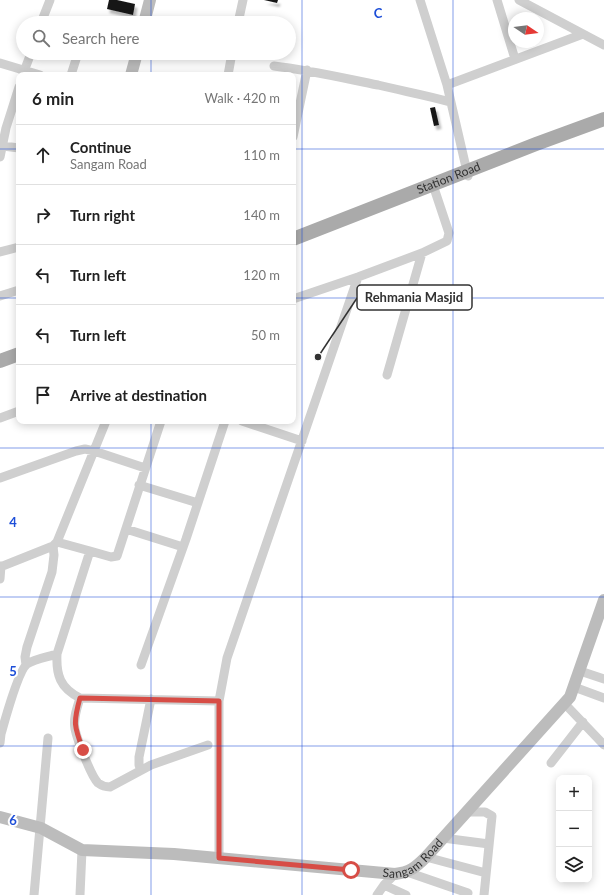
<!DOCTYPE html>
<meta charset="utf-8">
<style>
:root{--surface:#fff;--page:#f6f6f6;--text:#222;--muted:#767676;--line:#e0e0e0}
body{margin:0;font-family:Lato,sans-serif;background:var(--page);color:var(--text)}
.controls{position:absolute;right:12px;bottom:12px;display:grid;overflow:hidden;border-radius:8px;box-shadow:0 2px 10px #0003}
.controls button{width:36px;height:36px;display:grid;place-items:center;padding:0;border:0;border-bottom:1px solid var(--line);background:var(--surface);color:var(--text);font:20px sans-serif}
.compass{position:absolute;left:508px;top:12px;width:36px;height:36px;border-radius:50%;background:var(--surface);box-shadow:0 2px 10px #0003;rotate:103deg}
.stop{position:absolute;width:12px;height:12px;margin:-9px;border:3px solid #d74d46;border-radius:50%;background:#fff}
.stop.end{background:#d74d46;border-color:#fff;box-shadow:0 1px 4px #0008}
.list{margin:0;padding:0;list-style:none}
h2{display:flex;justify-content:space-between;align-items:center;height:52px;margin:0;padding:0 16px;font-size:17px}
h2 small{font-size:13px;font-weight:400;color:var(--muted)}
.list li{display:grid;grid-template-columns:26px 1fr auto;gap:12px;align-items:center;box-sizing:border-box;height:60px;padding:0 16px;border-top:1px solid var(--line)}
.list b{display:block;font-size:15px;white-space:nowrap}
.list p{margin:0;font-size:13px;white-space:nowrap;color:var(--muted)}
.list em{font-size:13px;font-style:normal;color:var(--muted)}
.icon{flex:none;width:22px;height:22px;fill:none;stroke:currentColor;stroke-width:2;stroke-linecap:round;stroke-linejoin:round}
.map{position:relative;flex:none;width:604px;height:895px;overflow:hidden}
.search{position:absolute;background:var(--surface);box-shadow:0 2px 10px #0003;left:16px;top:16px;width:280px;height:44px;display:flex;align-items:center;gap:10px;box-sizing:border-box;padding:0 14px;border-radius:22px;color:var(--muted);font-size:15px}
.panel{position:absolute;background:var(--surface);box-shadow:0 2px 10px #0003;left:16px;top:72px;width:280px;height:352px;border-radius:8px}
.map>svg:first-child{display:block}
</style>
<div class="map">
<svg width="604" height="895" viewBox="0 0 604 895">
<defs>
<filter id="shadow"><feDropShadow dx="2.5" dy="4" stdDeviation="1" flood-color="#0004"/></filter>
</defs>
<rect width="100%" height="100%" fill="#fff"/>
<path fill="#191919" filter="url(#shadow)" d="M 109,0 L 117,0 L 135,4 L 133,15 L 107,9 Z
M 264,0 L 278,0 L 277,3 Z
M 435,107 L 439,125 L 434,126 L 430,108 Z"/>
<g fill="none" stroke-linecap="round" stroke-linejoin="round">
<path stroke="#cfcfcf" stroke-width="9" d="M 420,0 L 447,85 L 468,176
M 497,0 L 515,59
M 519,0 L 604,45
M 41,23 L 50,0
M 238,23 L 243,0
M 0,63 L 40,75
M 274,66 C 309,70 343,78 378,85 C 402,91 426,95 450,102
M 23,74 L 31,53
M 71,75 L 78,53
M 228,75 L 232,53
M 447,85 L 583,34
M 293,137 L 307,70
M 3,146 L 19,148
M 0,157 L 6,128 L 19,87
M 0,252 L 19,247
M 0,296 L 19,290
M 293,299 L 358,277 L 422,253 L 447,241 L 449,233 L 433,185
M 387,375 L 422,253
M 0,418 L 19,411
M 242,421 L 302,441
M 0,478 L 76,451 L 85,449 L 94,451 L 145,468
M 139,485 L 198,503
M 126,529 L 183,547
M 57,542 L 90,551
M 0,567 L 53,546 L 57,542 L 106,421
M 0,579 L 1,566
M 57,654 C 56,675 60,688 80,698 L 219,701
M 26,665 L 25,657 L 27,647 L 52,572 L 54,555 L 53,546
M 141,665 L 186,539 L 225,421
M 580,671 L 604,679
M 574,687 L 604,698
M 80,698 C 77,708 73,718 75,729 C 77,739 91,776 98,783 C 102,786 106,787 110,787 L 151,765 L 208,745
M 565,704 L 604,745
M 0,743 L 1,734 C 5,720 18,671 27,664 C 35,659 48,657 57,654 L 90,551 L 111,557 L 117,556 L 161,421
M 551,763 L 583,722
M 141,770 L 139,765 L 139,757 L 151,699
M 467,812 L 485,812 L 492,816 L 484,895
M 443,838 L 489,844
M 426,857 L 486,873
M 219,858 L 219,701 L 227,658 L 358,277
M 407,872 L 468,893
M 384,885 L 406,895
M 34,895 L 48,738
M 80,895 L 82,850
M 377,895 L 384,885 L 395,874"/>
<g stroke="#bcbcbc" stroke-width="12">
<path d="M 144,23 L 150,0"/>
<path d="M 131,75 L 137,53"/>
<path id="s1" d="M 0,817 L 41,828 L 82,850 L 174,854 L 395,874 C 410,872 415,868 426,857 L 570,697 L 604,600"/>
</g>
<g stroke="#aaa" stroke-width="14">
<path id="s2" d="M 293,239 L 536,144 L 604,119"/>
<path d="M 0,361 L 19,354"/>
</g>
</g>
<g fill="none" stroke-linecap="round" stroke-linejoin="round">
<path stroke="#d74d46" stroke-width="5" d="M 83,750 C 74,726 73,723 80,698 L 219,701 L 219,858 L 351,870"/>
</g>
<path fill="none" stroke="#1d4ed8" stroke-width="1" stroke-opacity="0.55" d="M 151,0 L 151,23M 302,0 L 302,895M 453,0 L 453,895M 151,53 L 151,75M 0,149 L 19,149M 293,149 L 604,149M 0,298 L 19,298M 293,298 L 604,298M 151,421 L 151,895M 0,448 L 604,448M 0,597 L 604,597M 0,746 L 604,746"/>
<g text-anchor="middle" stroke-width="4" stroke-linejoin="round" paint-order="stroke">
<g font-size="12" fill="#323232" stroke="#fff">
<text dy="4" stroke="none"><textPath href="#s2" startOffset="167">Station Road</textPath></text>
<text dy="4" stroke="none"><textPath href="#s1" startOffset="426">Sangam Road</textPath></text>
</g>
</g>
<g font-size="13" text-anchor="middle" font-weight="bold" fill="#1d4ed8" stroke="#fff" stroke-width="4" stroke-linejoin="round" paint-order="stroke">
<text x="378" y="18">C</text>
<text x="13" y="527">4</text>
<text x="13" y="676">5</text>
<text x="13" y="825">6</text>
</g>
<path fill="none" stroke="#323232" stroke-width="1.5" d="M318 357L357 298"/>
<circle fill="#323232" stroke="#fff" stroke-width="1.5" cx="318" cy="357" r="4"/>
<rect fill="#fff" stroke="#323232" stroke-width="1.5" x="357" y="285" width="115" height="25" rx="4"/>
<g font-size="13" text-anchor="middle" font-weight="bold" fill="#323232">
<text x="414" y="302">Rehmania Masjid</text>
</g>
</svg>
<div class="controls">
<button>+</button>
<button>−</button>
<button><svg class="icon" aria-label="layers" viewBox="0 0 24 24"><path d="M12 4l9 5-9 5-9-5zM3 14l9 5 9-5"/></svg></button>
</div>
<svg class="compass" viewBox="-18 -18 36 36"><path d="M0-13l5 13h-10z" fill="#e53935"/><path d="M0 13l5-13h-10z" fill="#767676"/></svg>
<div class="stop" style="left:351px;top:870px"></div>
<div class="stop end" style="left:83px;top:750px"></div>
<div class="search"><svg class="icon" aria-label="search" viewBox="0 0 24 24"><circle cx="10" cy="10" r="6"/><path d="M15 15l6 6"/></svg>Search here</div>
<section class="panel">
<h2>6 min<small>Walk · 420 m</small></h2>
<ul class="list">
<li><svg class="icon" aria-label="ahead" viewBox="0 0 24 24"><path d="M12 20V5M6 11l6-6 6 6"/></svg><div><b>Continue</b><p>Sangam Road</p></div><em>110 m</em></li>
<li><svg class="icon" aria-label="right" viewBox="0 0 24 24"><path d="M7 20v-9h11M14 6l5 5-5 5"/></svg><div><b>Turn right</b></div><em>140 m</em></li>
<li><svg class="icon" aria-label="left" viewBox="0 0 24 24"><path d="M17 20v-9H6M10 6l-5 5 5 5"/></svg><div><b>Turn left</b></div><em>120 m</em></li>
<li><svg class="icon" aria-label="left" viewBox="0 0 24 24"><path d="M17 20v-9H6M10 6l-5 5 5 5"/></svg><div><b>Turn left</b></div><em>50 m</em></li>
<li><svg class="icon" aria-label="arrive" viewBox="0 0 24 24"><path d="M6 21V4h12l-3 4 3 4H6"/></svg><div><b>Arrive at destination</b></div></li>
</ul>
</section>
</div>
